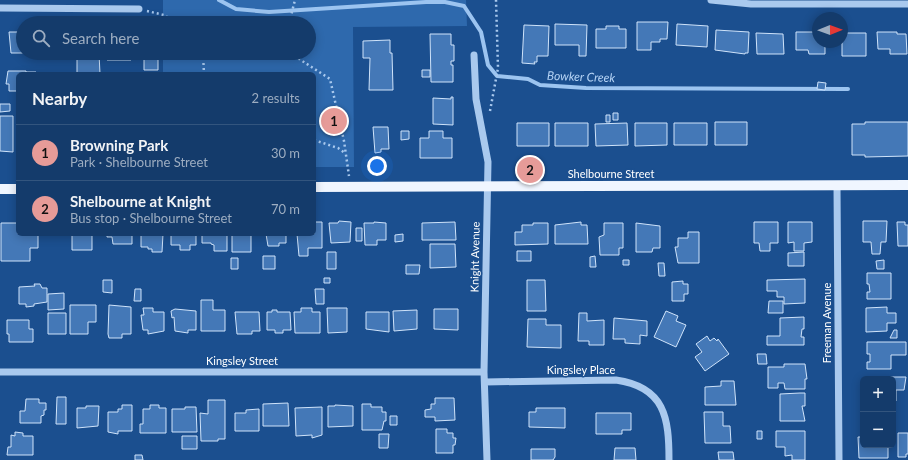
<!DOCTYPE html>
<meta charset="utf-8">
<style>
:root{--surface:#143b6b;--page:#1d4271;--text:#f1f3f6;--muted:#9dadc1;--line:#33557e;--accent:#e69b98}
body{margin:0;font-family:Lato,sans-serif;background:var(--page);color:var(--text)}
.controls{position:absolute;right:12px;bottom:12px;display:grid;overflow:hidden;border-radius:6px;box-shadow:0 2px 10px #0003}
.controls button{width:36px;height:36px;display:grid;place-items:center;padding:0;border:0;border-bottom:1px solid var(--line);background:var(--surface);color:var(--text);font:20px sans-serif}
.compass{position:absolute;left:812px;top:12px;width:36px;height:36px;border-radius:50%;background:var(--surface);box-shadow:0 2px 10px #0003;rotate:89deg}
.you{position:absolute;left:377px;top:166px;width:14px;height:14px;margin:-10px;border:3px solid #fff;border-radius:50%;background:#1a73e8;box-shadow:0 0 0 6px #1a73e833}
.badge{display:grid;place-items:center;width:26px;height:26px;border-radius:50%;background:var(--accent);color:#111;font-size:13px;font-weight:700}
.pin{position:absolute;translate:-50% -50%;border:2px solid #fff;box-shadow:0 1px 4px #0006}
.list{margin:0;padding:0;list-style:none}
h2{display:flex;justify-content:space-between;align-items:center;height:52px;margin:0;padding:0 16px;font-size:17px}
h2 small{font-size:13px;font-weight:400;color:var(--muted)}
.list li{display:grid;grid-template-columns:26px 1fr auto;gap:12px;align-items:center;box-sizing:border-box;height:56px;padding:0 16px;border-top:1px solid var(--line)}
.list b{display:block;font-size:15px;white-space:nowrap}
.list p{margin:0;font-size:13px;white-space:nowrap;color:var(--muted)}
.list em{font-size:13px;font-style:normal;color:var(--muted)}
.icon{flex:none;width:22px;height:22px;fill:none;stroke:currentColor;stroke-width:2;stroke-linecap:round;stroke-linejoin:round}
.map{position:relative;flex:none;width:908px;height:460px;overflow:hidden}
.search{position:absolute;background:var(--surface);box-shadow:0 2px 10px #0003;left:16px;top:16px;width:300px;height:44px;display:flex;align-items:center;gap:10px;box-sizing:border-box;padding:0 14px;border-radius:22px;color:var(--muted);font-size:15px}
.panel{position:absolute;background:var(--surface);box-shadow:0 2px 10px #0003;left:16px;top:72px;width:300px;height:164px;border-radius:6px}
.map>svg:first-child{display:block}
</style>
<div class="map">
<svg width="908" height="460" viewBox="0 0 908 460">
<rect width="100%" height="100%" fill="#1b4f8f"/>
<path fill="#2e69ad" d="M 163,0 L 466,0 L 467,26 L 353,27 L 354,167 L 314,167 L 314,74 L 163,74 L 163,53 L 309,53 L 309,23 L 163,23 Z"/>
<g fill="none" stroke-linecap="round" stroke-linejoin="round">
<path stroke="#9cc4f0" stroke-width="4" d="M 219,0 L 236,9 L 269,12 L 426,2 L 445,2 L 464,6 L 481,32 L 488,65 L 497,76 L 528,79 L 540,85 L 586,88 L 848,89"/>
</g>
<path fill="#4478b7" stroke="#cfe3fa" d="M 637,22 L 668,22 L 667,39 L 660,39 L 660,42 L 651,42 L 651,50 L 637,50 Z
M 555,24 L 587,25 L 586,56 L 579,56 L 579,45 L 555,45 Z
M 677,24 L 708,26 L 707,47 L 676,45 Z
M 524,25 L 549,26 L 548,56 L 537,56 L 537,62 L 534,62 L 535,64 L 522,63 Z
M 606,26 L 619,26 L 619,29 L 626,29 L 626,48 L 596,48 L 596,29 L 606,29 Z
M 716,30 L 749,32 L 748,53 L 745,53 L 745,54 L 715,50 Z
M 9,32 L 23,32 L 23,53 L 11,53 Z
M 796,32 L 816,32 L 816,35 L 818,35 L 818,42 L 825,42 L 825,54 L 809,54 L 808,50 L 796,50 Z
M 877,32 L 897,32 L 897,34 L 906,34 L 907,54 L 890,54 L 890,49 L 878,49 Z
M 756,33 L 783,34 L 784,54 L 757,54 Z
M 842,33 L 866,33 L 866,56 L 842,56 Z
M 430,34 L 451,34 L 451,45 L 454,45 L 454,61 L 451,61 L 451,65 L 453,65 L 453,82 L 431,82 Z
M 390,40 L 390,53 L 392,53 L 393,90 L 369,90 L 370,58 L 363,58 L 363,41 Z
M 50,53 L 64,53 L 64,59 L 50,59 Z
M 77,53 L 99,53 L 100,74 L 77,74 Z
M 106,53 L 131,53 L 131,60 L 107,60 Z
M 138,53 L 158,53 L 158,70 L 144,70 L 144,59 L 138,59 Z
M 422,70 L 430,70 L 430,77 L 422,77 Z
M 8,71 L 26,71 L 26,72 L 36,72 L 36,74 L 18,74 L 18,91 L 9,91 L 9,84 L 6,84 Z
M 818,82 L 826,83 L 825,90 L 817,89 Z
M 451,97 L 453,97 L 453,125 L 433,124 L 433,98 L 451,99 Z
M 0,104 L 10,104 L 10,111 L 0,112 Z
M 613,113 L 618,113 L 618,120 L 613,120 Z
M 606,115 L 610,115 L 610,122 L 606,122 Z
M 0,116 L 13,116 L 13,152 L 0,151 Z
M 715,122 L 747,122 L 747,145 L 715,145 Z
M 865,122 L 908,122 L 908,156 L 865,157 L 865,155 L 852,155 L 852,124 L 865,124 Z
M 517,123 L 549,123 L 549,146 L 517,146 Z
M 555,123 L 588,123 L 588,146 L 555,146 Z
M 627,123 L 628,145 L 596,146 L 595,124 Z
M 635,123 L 667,123 L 667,145 L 635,146 Z
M 674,123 L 707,123 L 707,145 L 674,145 Z
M 373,127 L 388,127 L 389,149 L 381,149 L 381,152 L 375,153 Z
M 401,131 L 409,131 L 409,139 L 401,140 Z
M 429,131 L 443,131 L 443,138 L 452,138 L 452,158 L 420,158 L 420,138 L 429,138 Z
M 17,221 L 18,234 L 38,234 L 38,248 L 30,248 L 30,261 L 1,261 L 1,223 L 17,223 Z
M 339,221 L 351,222 L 350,242 L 331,243 L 329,223 L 338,223 Z
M 863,221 L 887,221 L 886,242 L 881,242 L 880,254 L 872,254 L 871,242 L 863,242 Z
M 314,222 L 322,222 L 322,248 L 308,248 L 308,256 L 299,256 L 297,234 L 314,234 Z
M 374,222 L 386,223 L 386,240 L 377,240 L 377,245 L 365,245 L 364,223 L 374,223 Z
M 455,222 L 456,240 L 422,240 L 422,223 Z
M 581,222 L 581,225 L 587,225 L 588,244 L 555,244 L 555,225 Z
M 754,222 L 778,222 L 778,243 L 770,243 L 770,251 L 760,251 L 759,243 L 754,243 Z
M 788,222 L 812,222 L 812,242 L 804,243 L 804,251 L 794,251 L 794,242 L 788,243 Z
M 897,222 L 905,222 L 905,225 L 908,225 L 908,246 L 898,246 Z
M 533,223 L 548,223 L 548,244 L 515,245 L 515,232 L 522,232 L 522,225 L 533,225 Z
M 604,223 L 623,223 L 623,248 L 619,248 L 619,255 L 600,255 L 599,237 L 604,235 Z
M 636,223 L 660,226 L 660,248 L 653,248 L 652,252 L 636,252 Z
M 356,228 L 362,228 L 362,241 L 356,241 Z
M 688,232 L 699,232 L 699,263 L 678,263 L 675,247 L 678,247 L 678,238 L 688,238 Z
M 72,234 L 92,234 L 92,250 L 72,250 Z
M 107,234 L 132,234 L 132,244 L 113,244 L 112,237 L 107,237 Z
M 141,234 L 163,234 L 162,252 L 152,252 L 152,249 L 148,249 L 148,247 L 141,247 Z
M 171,234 L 196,234 L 196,245 L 190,245 L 190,250 L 180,250 L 180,245 L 171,245 Z
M 202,234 L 227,234 L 227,251 L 214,251 L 214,245 L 211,244 L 211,243 L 202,243 Z
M 232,234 L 251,234 L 251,252 L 232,252 Z
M 266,234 L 286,234 L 286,243 L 279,243 L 279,246 L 268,246 Z
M 403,234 L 403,241 L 395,242 L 395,235 Z
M 430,244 L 455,244 L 456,267 L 430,268 Z
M 517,251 L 531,251 L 531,261 L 517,261 Z
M 327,252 L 336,252 L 336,269 L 327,269 Z
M 804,252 L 804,266 L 788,266 L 788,253 Z
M 263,256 L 275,256 L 275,269 L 263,269 Z
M 595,256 L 596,267 L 590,267 L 590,257 Z
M 231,258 L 238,258 L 238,269 L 231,269 Z
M 623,260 L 629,260 L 629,265 L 623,265 Z
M 884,260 L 884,269 L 877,269 L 876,261 Z
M 658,263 L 664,263 L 665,276 L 659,276 Z
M 406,265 L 420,265 L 419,274 L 406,274 Z
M 867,273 L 891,273 L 891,299 L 867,299 L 867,292 L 870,292 L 869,284 L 867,284 Z
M 324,278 L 330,278 L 330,283 L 324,283 Z
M 805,279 L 805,303 L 784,304 L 784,297 L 777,297 L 777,291 L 767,291 L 767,280 Z
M 103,280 L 112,280 L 112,293 L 103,292 Z
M 527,280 L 545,280 L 546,311 L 527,311 Z
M 683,281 L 683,284 L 688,284 L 688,294 L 684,294 L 684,301 L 672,301 L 672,282 Z
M 34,284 L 40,284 L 42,288 L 47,288 L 47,302 L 34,304 L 34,306 L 26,307 L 26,304 L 19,304 L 19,287 L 35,286 Z
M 135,289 L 141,289 L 141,301 L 134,301 Z
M 315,289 L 324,289 L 324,304 L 316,304 Z
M 64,293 L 64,309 L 48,310 L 48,294 Z
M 201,300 L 213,300 L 213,310 L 225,310 L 225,331 L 201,331 Z
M 769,301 L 783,301 L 783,313 L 768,313 Z
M 70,305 L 96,305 L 96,322 L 88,322 L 88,334 L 70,334 Z
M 109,305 L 131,307 L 131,334 L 122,334 L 122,338 L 109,338 L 108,334 Z
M 887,307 L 887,313 L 896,313 L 896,323 L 887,323 L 887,331 L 866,332 L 866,308 Z
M 143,308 L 153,308 L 153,312 L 164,312 L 164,331 L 148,334 L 148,330 L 143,330 L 141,315 L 144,315 Z
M 301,308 L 312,308 L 312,312 L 320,312 L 320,333 L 295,333 L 294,312 L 301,312 Z
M 327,308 L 347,308 L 347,332 L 328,333 Z
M 175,309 L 196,311 L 196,330 L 188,330 L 188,333 L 175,331 L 174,317 L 172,318 L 171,311 Z
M 434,309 L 458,309 L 458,330 L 434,329 Z
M 272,310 L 277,310 L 277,312 L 290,312 L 291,330 L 283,330 L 283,333 L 275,333 L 275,330 L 267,330 L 267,312 L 272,312 Z
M 417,310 L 417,329 L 394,331 L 393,311 Z
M 666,311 L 678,316 L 676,321 L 686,325 L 676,347 L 654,337 Z
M 235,312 L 259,312 L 260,331 L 252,331 L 252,334 L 237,334 Z
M 366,312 L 389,312 L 389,332 L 366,329 Z
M 48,313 L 66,313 L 66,334 L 48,334 Z
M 579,313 L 587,313 L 587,321 L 604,320 L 604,345 L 589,345 L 589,341 L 578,341 Z
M 804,317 L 804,329 L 802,329 L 801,337 L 804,337 L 804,345 L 767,345 L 767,336 L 780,336 L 780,318 Z
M 614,318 L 647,321 L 647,336 L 640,335 L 640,344 L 625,343 L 625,339 L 613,339 Z
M 528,319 L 546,319 L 546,325 L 561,325 L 561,348 L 527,347 Z
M 7,320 L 29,320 L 29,329 L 33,329 L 33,342 L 9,342 L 9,334 L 7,334 Z
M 894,330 L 897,330 L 897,338 L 890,338 Z
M 707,336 L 710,341 L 714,338 L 717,341 L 718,339 L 729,354 L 705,371 L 695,357 L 702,352 L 696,344 Z
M 867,342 L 906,342 L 906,355 L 891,355 L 891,369 L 867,369 L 867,362 L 870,362 L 870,354 L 867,354 Z
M 757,354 L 766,354 L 767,364 L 758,364 Z
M 784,364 L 805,364 L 807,379 L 805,379 L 805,389 L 785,389 L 784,383 L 778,383 L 778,388 L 768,388 L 768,367 L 784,367 Z
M 890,377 L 906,377 L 904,390 L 896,390 L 896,401 L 893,401 L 893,379 L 890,379 Z
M 721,381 L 734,381 L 736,405 L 705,405 L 705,387 L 721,386 Z
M 800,393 L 805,393 L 805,406 L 802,406 L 805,421 L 780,421 L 780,394 Z
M 57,397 L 66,397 L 66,424 L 56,424 Z
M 435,398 L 454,398 L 455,420 L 435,421 L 435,417 L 425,417 L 425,410 L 431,409 L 431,404 L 435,404 Z
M 26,399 L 39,399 L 39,403 L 46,403 L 46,410 L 44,410 L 44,415 L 41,416 L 41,423 L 20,423 L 20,411 L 25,411 Z
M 208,400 L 225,400 L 225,439 L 218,439 L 218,441 L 201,441 L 200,413 L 208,414 Z
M 288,403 L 289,426 L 263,426 L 263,404 Z
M 362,404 L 371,404 L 371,407 L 382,407 L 382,412 L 386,412 L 386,421 L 384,421 L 382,430 L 362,430 Z
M 122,405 L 132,405 L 132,431 L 118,431 L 118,434 L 108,432 L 108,412 L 118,412 L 118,409 L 122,409 Z
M 150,405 L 159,405 L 159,408 L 166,408 L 166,433 L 140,433 L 140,424 L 143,424 L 143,409 L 150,409 Z
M 335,405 L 353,406 L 353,426 L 328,427 L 328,406 L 335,406 Z
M 86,406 L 99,406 L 98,426 L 77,428 L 77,408 L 86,408 Z
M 185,407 L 196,407 L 197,432 L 172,432 L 172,409 L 185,409 Z
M 322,407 L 322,435 L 312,438 L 312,435 L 296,436 L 295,408 Z
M 536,408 L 565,408 L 565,428 L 529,427 L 529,412 L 536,412 Z
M 259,409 L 259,431 L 235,431 L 235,413 L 246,413 L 246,410 Z
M 704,412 L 723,412 L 723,426 L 730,426 L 731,443 L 705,443 Z
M 596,413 L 631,413 L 631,430 L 622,430 L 622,434 L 596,434 Z
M 390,416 L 397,416 L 397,425 L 390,425 Z
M 436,429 L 447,429 L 447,433 L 453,433 L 453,438 L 456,438 L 455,445 L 453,445 L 453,453 L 436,453 Z
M 757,431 L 762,431 L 762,439 L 757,439 Z
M 776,431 L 805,431 L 805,460 L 792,460 L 792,455 L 785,456 L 785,447 L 776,447 Z
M 15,432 L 23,433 L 23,436 L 33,436 L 33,455 L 7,455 L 8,447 L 11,447 L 11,435 L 15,436 Z
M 898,433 L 908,433 L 908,454 L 906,454 L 906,457 L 898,457 Z
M 379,434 L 389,434 L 388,448 L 379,448 Z
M 182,436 L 197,436 L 197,449 L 182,449 Z
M 858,437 L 863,437 L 863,445 L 888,445 L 888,458 L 859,458 Z
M 615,448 L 635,448 L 636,460 L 614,460 Z
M 531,449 L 555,449 L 555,457 L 553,460 L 531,460 Z
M 718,452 L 733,452 L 734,460 L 719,460 Z
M 135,455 L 142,455 L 143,460 L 135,460 Z"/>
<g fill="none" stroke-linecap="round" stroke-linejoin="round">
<path stroke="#a9c9ee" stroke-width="2.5" stroke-dasharray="2 3" stroke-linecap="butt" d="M 147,11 L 164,15 L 176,23
M 289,23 L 295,0
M 203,53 L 204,74
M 210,53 L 225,56 L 252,53
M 290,53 L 330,79 L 344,141 L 349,176
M 490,111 L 498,68 L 496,0
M 314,140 L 338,148 L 345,153"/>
<path stroke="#a9c9ee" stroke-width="7" d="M 711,0 L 751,4 L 908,4
M 0,8 L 139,9
M 474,55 L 476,99 L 488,162 L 484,372 L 487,460
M 837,186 L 839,460
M 0,372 L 484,372
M 485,382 L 616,380 C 665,387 669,418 669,460"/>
<path stroke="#f0f6ff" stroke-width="10" d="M 314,187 L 908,185
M 0,189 L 18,189"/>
</g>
<g text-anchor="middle" stroke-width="3" stroke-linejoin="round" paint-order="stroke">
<g font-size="11" fill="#fff" stroke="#1b4f8f">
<text x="611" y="178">Shelbourne Street</text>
<text transform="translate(475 257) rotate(-89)" y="4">Knight Avenue</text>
<text transform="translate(827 323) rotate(-90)" y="4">Freeman Avenue</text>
<text x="242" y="365">Kingsley Street</text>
<text x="581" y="374">Kingsley Place</text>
</g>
<g font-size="12" font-style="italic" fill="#b5d3f5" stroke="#1b4f8f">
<text transform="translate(581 77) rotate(2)" y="4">Bowker Creek</text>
</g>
</g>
</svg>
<div class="controls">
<button>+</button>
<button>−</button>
</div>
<svg class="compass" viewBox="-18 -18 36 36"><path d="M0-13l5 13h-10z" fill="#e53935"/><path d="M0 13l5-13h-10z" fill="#9dadc1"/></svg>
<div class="you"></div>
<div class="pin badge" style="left:334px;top:121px">1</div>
<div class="pin badge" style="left:530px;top:170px">2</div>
<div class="search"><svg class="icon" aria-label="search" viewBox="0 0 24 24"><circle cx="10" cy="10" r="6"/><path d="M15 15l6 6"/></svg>Search here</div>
<section class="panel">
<h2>Nearby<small>2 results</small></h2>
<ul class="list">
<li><span class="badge">1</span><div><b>Browning Park</b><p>Park · Shelbourne Street</p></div><em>30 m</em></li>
<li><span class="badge">2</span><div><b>Shelbourne at Knight</b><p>Bus stop · Shelbourne Street</p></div><em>70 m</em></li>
</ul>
</section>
</div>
